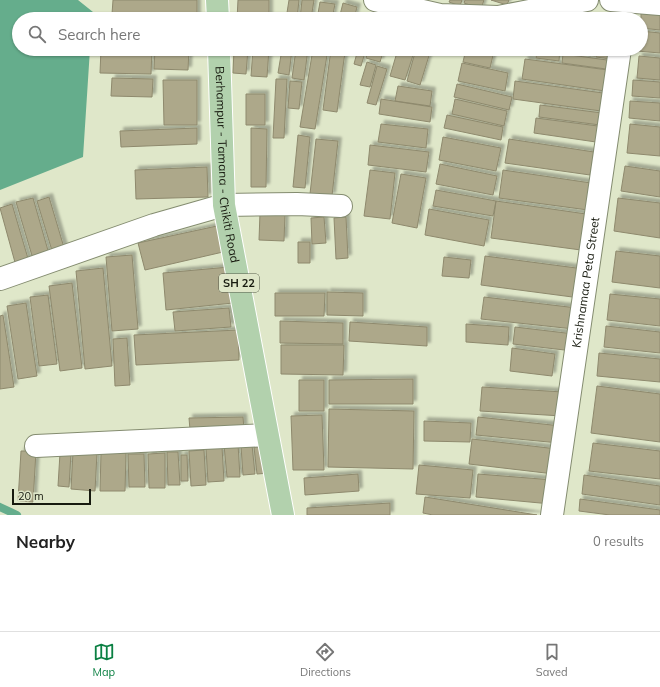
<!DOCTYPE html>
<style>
:root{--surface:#fff;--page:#f6f6f6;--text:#222;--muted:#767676;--line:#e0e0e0;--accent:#0b8043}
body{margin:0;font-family:Mulish,sans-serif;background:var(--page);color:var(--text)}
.scale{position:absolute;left:12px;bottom:10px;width:79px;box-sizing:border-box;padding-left:4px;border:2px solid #171a0f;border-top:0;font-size:11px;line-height:14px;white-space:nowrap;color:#171a0f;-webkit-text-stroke:3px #dfe7c9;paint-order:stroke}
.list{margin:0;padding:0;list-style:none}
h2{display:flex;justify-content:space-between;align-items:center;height:52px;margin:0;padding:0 16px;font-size:17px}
h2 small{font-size:13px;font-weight:400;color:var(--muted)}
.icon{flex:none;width:22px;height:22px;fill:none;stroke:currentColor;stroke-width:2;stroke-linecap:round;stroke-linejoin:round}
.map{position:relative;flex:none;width:660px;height:515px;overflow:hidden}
.search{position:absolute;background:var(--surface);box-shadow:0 1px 3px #0004;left:12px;right:12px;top:12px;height:44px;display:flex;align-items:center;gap:10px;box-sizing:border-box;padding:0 14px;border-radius:22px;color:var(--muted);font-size:15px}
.sheet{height:116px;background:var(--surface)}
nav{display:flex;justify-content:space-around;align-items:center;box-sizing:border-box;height:56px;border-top:1px solid var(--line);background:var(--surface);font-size:11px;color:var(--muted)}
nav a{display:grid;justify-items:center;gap:2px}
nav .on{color:var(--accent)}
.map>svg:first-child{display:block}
</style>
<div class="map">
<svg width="660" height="515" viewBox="0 0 660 515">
<defs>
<filter id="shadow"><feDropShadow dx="3.5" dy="-3.5" stdDeviation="1" flood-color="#0004"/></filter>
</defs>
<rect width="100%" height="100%" fill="#dfe7c9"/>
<path fill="#65ad8c" d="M 0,0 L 78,0 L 93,12 L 92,19 L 19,19 L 19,49 L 90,49 L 83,157 L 0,190 Z"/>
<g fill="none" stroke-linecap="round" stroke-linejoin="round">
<path stroke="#65ad8c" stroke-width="8" d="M 0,507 L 17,515"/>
</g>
<path fill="#ada88a" stroke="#8e896d" filter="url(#shadow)" d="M 113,0 L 197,0 L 197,18 L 112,14 Z
M 238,0 L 269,0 L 269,19 L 237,19 Z
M 289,0 L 299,0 L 297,19 L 286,19 Z
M 302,0 L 314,0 L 311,19 L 300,19 Z
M 450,0 L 462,0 L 460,6 L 449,2 Z
M 465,0 L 484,0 L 481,9 L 464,3 Z
M 491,0 L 509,0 L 507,5 Z
M 320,2 L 335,4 L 332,19 L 317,19 Z
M 343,3 L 357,7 L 354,19 L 339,19 Z
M 641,13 L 660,15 L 660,30 L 641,28 Z
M 641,31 L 660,33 L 660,53 L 637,51 L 637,49 L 641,49 Z
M 101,49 L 152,49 L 151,74 L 100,73 Z
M 155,49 L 189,49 L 188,70 L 154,69 Z
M 234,49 L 248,49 L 246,74 L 233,73 Z
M 253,49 L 269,49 L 267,77 L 251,76 Z
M 282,49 L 292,49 L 289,75 L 278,73 Z
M 296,49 L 308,49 L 304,80 L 292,78 Z
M 313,49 L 328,49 L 315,129 L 300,127 Z
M 331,49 L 346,49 L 344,59 L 337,112 L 323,110 Z
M 358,49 L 366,49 L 361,66 L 354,64 Z
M 369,49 L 384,49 L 380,62 L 366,58 Z
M 398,49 L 415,49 L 405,80 L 390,76 Z
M 416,49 L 431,49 L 420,85 L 407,81 Z
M 466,49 L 484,49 L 494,51 L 490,68 L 463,62 Z
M 537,49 L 560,49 L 559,61 L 536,58 Z
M 562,49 L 596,49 L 595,56 L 562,52 Z
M 597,49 L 612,49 L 611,59 L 596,57 Z
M 563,54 L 607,60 L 606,69 L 562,63 Z
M 639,56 L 660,58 L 660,80 L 637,78 Z
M 525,59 L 608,70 L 605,91 L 522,79 Z
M 367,62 L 376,65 L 370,87 L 360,85 Z
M 462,63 L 508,73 L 505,91 L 458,81 Z
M 377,66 L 387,69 L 376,105 L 367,103 Z
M 112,78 L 153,79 L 152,97 L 111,96 Z
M 276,79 L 287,79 L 284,138 L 273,138 Z
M 163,80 L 197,80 L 197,125 L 164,125 Z
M 633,80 L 660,82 L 660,98 L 632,96 Z
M 290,81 L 302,82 L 299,109 L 288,108 Z
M 515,81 L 603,93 L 601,111 L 513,99 Z
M 457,84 L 512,97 L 509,110 L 454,97 Z
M 398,86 L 432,91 L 430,106 L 395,101 Z
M 246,94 L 265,94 L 265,125 L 246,125 Z
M 381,99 L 432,107 L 430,122 L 379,114 Z
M 455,99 L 507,111 L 504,126 L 452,114 Z
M 630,101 L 660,103 L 660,121 L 629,118 Z
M 540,105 L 602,113 L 600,125 L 539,117 Z
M 447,115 L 503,127 L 501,140 L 444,128 Z
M 536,118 L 598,126 L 596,142 L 534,133 Z
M 381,124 L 428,129 L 426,148 L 378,142 Z
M 630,124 L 660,127 L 660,156 L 627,153 Z
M 197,128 L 197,144 L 121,147 L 120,131 Z
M 251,128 L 267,129 L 266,187 L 251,187 Z
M 298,135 L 310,137 L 305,188 L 293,187 Z
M 443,137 L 501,148 L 496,171 L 439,160 Z
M 316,139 L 338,141 L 332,196 L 310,194 Z
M 509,139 L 594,152 L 590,175 L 505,163 Z
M 370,145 L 429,152 L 426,172 L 368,165 Z
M 440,164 L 497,176 L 493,195 L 436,184 Z
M 625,166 L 660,171 L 660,197 L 621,191 Z
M 207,167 L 208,197 L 136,199 L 135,170 Z
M 370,170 L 395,173 L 390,219 L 364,216 Z
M 503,170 L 591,183 L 588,210 L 499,198 Z
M 401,174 L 426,178 L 417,228 L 392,223 Z
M 436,190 L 496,201 L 493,216 L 433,206 Z
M 49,197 L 65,251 L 53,254 L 37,201 Z
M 33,198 L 49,254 L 33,259 L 16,202 Z
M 618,198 L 660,203 L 660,238 L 614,231 Z
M 496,201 L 586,214 L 581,250 L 491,238 Z
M 12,204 L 29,262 L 16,266 L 0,208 Z
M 429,209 L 489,220 L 484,246 L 425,235 Z
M 260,213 L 285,214 L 284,241 L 259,240 Z
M 324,217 L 326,243 L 312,244 L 311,218 Z
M 346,217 L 348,258 L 336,259 L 334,218 Z
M 217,226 L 223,252 L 145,270 L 138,243 Z
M 298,242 L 310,242 L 310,263 L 298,263 Z
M 616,251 L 660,256 L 660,288 L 612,282 Z
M 132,255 L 138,329 L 112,331 L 106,257 Z
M 485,256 L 584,269 L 580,298 L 481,285 Z
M 444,257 L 471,260 L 469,278 L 442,276 Z
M 229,267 L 233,303 L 166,310 L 163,273 Z
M 103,268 L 112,366 L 85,369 L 76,271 Z
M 72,283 L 82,368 L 60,371 L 49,286 Z
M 327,292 L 363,293 L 363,316 L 327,315 Z
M 275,293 L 325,293 L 324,316 L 275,316 Z
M 610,294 L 660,299 L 660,326 L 607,320 Z
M 48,295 L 57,364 L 39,366 L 30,297 Z
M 484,297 L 577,308 L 574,329 L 481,319 Z
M 26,303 L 37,376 L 18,379 L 7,306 Z
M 229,308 L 231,327 L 175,331 L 173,312 Z
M 3,315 L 14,387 L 0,389 L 0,316 Z
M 280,321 L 343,323 L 343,344 L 280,343 Z
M 350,322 L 427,327 L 427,346 L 349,341 Z
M 466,324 L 509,327 L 508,345 L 466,342 Z
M 606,326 L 660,332 L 660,353 L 604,347 Z
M 515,327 L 574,334 L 573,351 L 513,344 Z
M 238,330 L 239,360 L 136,365 L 134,335 Z
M 127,338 L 130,385 L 115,386 L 113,339 Z
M 281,345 L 344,345 L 343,375 L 281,374 Z
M 512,348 L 555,354 L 552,376 L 510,371 Z
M 599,353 L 660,359 L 660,382 L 597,376 Z
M 413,379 L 413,404 L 329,404 L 329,380 Z
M 299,380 L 324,380 L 324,411 L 299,411 Z
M 597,386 L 660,394 L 660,442 L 591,433 Z
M 482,387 L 563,392 L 562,416 L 480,411 Z
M 329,409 L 414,411 L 413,469 L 328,467 Z
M 322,415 L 324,470 L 293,470 L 291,416 Z
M 243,417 L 244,429 L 190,430 L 189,418 Z
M 478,417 L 561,426 L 559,443 L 476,435 Z
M 424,421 L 471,423 L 470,442 L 424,441 Z
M 472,439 L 557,449 L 554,474 L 469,464 Z
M 593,443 L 660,451 L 660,479 L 589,471 Z
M 238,444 L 240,477 L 227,477 L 224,445 Z
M 252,445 L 255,474 L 243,475 L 241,446 Z
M 267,446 L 270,473 L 257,474 L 254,447 Z
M 222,447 L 224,481 L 208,482 L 206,448 Z
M 204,450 L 206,485 L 191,486 L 189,451 Z
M 21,451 L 36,451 L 33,502 L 18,501 Z
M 73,452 L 97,453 L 95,491 L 71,489 Z
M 167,452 L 178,452 L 180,485 L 168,485 Z
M 60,453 L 71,453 L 69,487 L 58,486 Z
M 101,453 L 126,453 L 125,491 L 100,491 Z
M 165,453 L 165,488 L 149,488 L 148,454 Z
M 128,454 L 144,454 L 145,487 L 129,487 Z
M 181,455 L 187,455 L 188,481 L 181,481 Z
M 419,465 L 473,470 L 470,498 L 416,494 Z
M 358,474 L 359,491 L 305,495 L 304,478 Z
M 478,474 L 553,480 L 551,504 L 476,497 Z
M 584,475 L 660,486 L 660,505 L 582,494 Z
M 425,497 L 537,515 L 433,515 L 423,513 Z
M 580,499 L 660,510 L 660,515 L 610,515 L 579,511 Z
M 390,503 L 390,515 L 307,515 L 307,508 Z"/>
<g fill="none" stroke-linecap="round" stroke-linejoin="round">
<g stroke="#848c70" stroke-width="24">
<g id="minor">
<path d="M 375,0 L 440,15 L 498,17 L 587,0"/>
<path d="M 611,0 L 660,4"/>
<path d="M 0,279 L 154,225 L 224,205 L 297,204 L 341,206"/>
<path d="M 36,446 L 267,435"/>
<path id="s1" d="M 552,515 L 620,49"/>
</g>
</g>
<g stroke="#fff" stroke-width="24">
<g id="primary">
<path d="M 217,0 L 218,19"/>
<path id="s2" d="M 219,49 L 224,205 L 283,515"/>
</g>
</g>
<use href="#minor" stroke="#fff" stroke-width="22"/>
<use href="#primary" stroke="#b2d1ad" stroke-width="22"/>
</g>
<g text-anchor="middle" stroke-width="4" stroke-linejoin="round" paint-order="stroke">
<rect fill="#dfe7c9" stroke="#535847" stroke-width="1" x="219" y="274" width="40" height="18" rx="3"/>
<g font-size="11" font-weight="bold" fill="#171a0f">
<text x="239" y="287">SH 22</text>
</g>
<g font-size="12" fill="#171a0f" stroke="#dfe7c9">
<text dy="4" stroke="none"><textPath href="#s2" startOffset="116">Berhampur - Tamana - Chikiti Road</textPath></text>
<text dy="4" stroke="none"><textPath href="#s1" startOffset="235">Krishnamaa Peta Street</textPath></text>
</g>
</g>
</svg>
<div class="scale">20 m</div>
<div class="search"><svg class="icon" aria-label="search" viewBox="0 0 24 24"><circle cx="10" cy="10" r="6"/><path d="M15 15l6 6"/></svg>Search here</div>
</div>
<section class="sheet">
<h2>Nearby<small>0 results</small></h2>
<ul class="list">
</ul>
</section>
<nav>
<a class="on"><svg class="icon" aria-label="map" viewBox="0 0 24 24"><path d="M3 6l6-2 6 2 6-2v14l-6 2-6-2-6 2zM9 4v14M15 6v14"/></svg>Map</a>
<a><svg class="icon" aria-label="directions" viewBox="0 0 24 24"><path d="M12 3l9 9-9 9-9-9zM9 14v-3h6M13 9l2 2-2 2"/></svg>Directions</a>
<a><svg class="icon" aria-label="saved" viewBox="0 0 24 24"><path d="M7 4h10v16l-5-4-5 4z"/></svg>Saved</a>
</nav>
